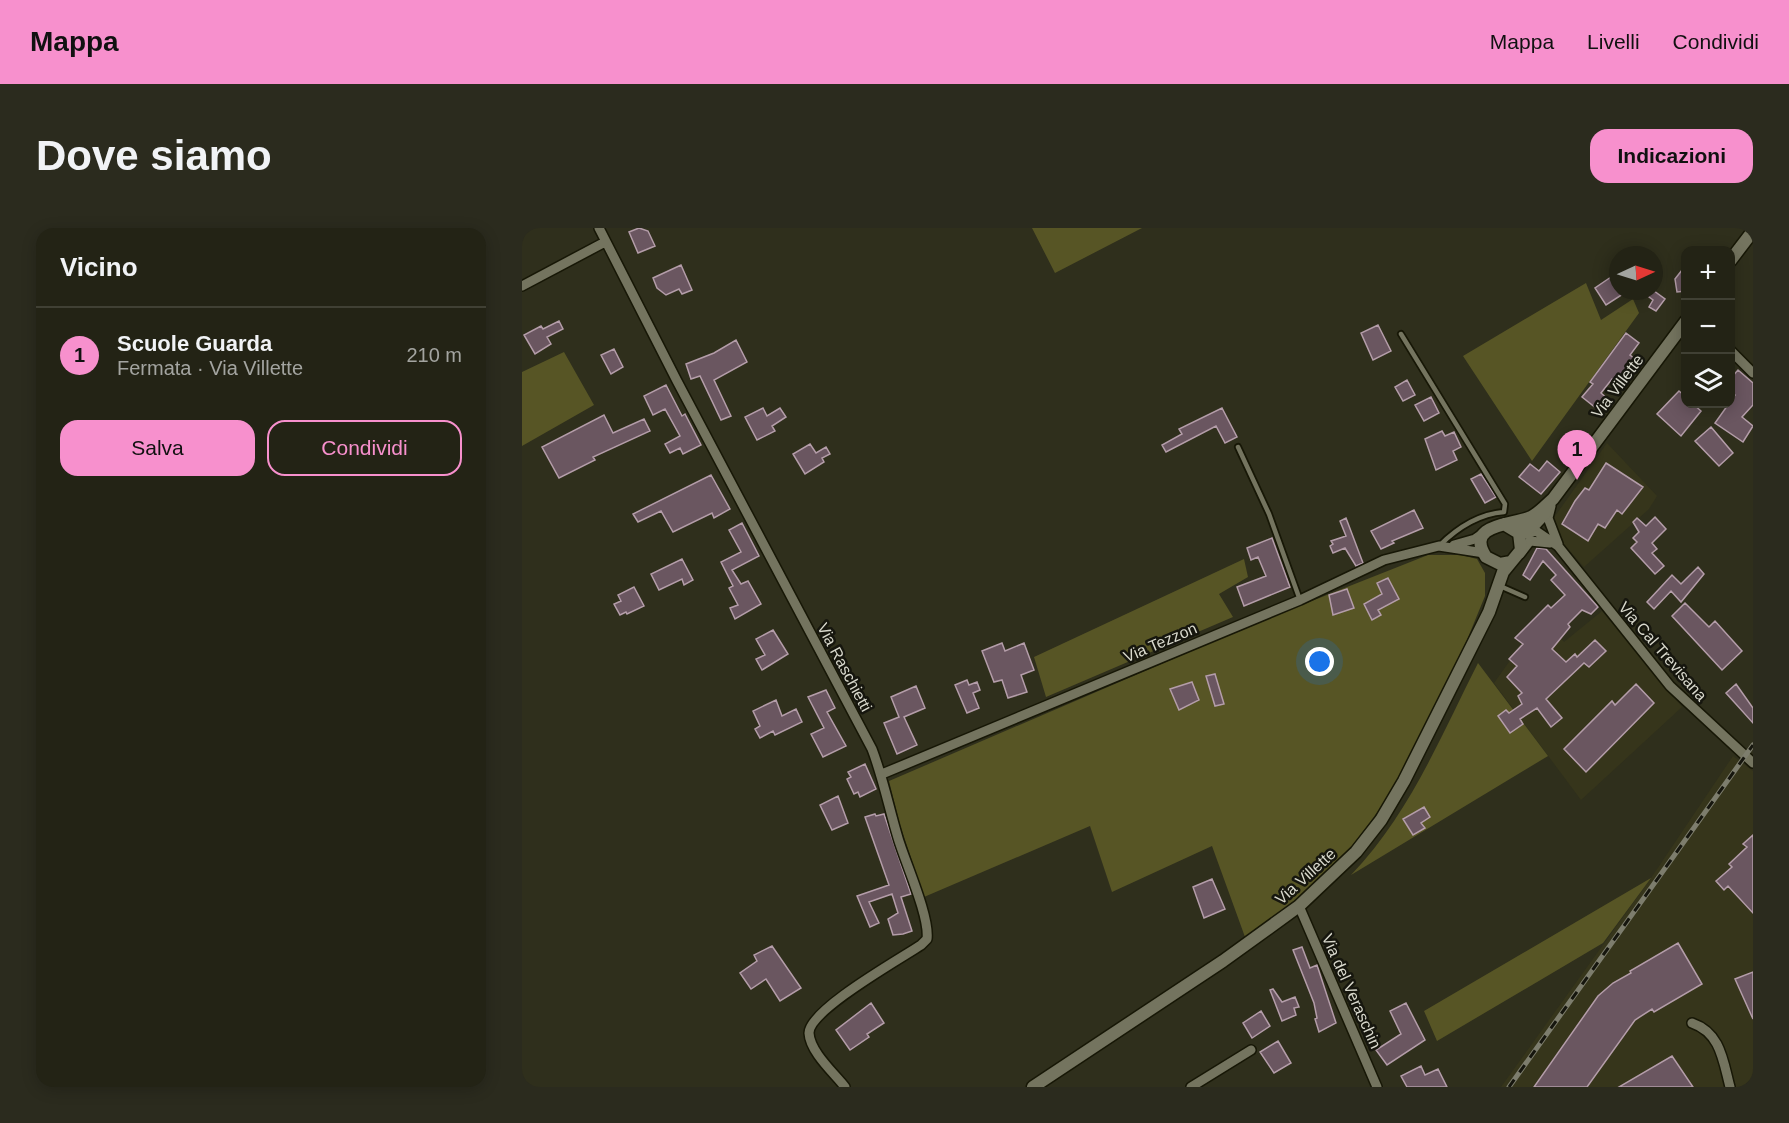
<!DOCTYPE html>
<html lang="it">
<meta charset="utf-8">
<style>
:root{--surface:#232315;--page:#2b2b1e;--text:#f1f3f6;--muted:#a3a4a0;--line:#404034;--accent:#f790cd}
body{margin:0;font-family:Arial,sans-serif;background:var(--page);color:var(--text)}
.controls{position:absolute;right:18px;top:18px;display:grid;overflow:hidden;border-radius:12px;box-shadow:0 3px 15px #0003}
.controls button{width:54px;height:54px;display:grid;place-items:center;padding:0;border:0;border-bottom:2px solid var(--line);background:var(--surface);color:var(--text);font:30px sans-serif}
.compass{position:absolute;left:1087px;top:18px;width:54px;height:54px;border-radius:50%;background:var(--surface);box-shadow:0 3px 15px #0003;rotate:86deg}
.you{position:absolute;left:798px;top:434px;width:21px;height:21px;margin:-15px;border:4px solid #fff;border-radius:50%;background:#1a73e8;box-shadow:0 0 0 9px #1a73e833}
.badge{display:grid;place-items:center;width:39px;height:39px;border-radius:50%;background:var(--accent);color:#111;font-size:20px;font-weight:700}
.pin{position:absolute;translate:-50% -50px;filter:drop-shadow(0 2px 3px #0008)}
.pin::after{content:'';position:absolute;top:32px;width:21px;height:18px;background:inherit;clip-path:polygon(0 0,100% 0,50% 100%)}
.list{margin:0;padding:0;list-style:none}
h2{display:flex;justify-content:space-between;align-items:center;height:78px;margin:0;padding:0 24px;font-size:26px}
h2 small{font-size:20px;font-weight:400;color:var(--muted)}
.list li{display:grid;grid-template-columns:39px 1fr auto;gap:18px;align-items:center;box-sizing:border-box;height:96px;padding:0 24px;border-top:2px solid var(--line)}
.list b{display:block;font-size:22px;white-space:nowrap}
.list p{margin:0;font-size:20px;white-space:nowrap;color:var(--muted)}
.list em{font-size:20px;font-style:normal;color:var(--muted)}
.actions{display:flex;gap:12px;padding:18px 24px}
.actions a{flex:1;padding:14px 0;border:2px solid var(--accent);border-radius:18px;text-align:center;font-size:21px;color:var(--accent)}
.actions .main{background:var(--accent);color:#111}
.icon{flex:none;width:33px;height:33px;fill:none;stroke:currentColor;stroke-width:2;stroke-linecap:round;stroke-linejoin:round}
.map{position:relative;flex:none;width:1231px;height:859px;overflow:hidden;border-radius:18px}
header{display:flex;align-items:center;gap:36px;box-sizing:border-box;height:84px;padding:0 30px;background:var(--accent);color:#111}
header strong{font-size:28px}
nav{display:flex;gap:33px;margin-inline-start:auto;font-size:21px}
.intro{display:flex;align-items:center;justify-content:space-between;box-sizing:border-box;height:144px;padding:0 36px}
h1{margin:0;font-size:42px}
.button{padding:15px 27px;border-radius:18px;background:var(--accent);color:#111;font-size:21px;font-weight:700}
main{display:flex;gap:36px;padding:0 36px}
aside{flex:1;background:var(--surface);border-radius:18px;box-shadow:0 3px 15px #0003}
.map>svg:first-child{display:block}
</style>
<header>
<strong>Mappa</strong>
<nav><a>Mappa</a><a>Livelli</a><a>Condividi</a></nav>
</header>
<div class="intro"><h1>Dove siamo</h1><a class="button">Indicazioni</a></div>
<main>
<aside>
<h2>Vicino<small></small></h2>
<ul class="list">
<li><span class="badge">1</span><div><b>Scuole Guarda</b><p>Fermata · Via Villette</p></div><em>210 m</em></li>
</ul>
<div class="actions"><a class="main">Salva</a><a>Condividi</a></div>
</aside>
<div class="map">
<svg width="1231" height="859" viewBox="0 0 1231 859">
<rect width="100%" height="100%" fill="#2f2f1c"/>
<path fill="#36351b" d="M 1085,215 L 1135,268 L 1127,281 L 1062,339 L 1026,298 Z
M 1080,383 L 1160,479 L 1059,572 L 972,455 L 1020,388 L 1042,414 Z
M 1211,528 L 1231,543 L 1231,859 L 979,859 L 1129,650 Z"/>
<path fill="#575525" d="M 510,0 L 620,0 L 533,45 Z
M 1064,55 L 1079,92 L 1111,71 L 1117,85 L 1010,233 L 941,128 Z
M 42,124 L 72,177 L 0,218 L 0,144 Z
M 906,327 L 939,327 L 955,331 L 963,345 L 963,368 L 938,429 L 866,570 L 821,630 L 774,675 L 723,709 L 690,618 L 590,664 L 568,598 L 402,669 L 378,597 L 367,553 L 739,393 Z
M 722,331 L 726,349 L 697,366 L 711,389 L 524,469 L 512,429 Z
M 956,435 L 1026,528 L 829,647 C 887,587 919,508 956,435 Z
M 1129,650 L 1081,715 L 915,813 L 902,783 Z"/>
<path fill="#6a5660" stroke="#b49da9" stroke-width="1.5" d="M 117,0 L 126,3 L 133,18 L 116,25 L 107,4 Z
M 159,37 L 170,62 L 160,66 L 157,61 L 144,67 L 135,60 L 131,50 Z
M 1164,37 L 1164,63 L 1155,64 L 1153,51 Z
M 1089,49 L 1096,63 L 1101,66 L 1084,77 L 1073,60 Z
M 1119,63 L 1132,63 L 1143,71 L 1134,83 L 1127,79 L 1131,72 Z
M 37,93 L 41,101 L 25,109 L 29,116 L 13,126 L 2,107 L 19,98 L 21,101 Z
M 856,97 L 869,123 L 851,132 L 839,105 Z
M 1104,105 L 1117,115 L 1108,127 L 1117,134 L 1099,158 L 1090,151 L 1079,165 L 1087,172 L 1081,180 L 1076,176 L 1074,180 L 1060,169 L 1071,156 L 1068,154 Z
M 214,112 L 225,134 L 192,152 L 209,188 L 199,192 L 178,148 L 169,151 L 164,136 L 192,125 Z
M 92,121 L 101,139 L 89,146 L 79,127 Z
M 1216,142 L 1231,155 L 1231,177 L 1220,189 L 1231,198 L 1221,214 L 1193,195 L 1213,167 L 1209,163 L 1209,150 Z
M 885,152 L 893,167 L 881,173 L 873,159 Z
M 144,157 L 160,188 L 163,186 L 179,217 L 161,226 L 158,220 L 148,225 L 143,216 L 158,208 L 143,181 L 131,187 L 122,168 Z
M 1157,163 L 1164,169 L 1164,176 L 1171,176 L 1179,183 L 1159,208 L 1135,186 Z
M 909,169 L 917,185 L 902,193 L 893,177 Z
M 241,180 L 245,188 L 258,180 L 264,189 L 250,198 L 253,203 L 235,212 L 223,189 Z
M 700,180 L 715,209 L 703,215 L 694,198 L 644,224 L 640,217 L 660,206 L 657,201 Z
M 82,187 L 91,205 L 122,191 L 128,203 L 71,229 L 73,232 L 37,250 L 20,219 Z
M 1189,199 L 1211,225 L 1197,238 L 1173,213 Z
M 920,203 L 923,208 L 932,204 L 939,219 L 931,223 L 935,232 L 914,242 L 903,211 Z
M 288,216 L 294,225 L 304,219 L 308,226 L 300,230 L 302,234 L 283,246 L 271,226 Z
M 1025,233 L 1038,244 L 1019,266 L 997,249 L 1008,236 L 1017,243 Z
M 1084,235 L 1121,259 L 1100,286 L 1095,282 L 1083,300 L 1076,296 L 1066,313 L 1040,296 L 1053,273 L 1063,260 L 1067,262 Z
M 959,246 L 974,269 L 963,275 L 949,251 Z
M 189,247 L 208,281 L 192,290 L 190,285 L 151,304 L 139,283 L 116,294 L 111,286 Z
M 892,282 L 901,300 L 870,313 L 872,315 L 859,321 L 849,303 Z
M 1133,289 L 1144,301 L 1130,315 L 1135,321 L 1130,325 L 1142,338 L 1133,346 L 1109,320 L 1115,314 L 1111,310 L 1117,304 L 1111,294 L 1115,290 L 1124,298 Z
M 824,290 L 841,335 L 834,338 L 823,320 L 811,325 L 808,318 L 811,316 L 809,313 L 824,308 L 818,293 Z
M 220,295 L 237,328 L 210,342 L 219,356 L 226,353 L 239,376 L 213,391 L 208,380 L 216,377 L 207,360 L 211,358 L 199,334 L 219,324 L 207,302 Z
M 750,310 L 768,359 L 722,378 L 715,359 L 744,348 L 736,329 L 729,332 L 725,320 Z
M 1015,320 L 1024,321 L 1076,379 L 1069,386 L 1060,382 L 1046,396 L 1048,399 L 1030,421 L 1044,434 L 1053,426 L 1055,429 L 1073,412 L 1084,423 L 1067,439 L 1062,435 L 1024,471 L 1040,490 L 1029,499 L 1015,480 L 998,491 L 1001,496 L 988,505 L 976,488 L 984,482 L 987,485 L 1000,476 L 996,468 L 1000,465 L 985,449 L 995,438 L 987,431 L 1001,416 L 993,410 L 1026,377 L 1029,380 L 1043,367 L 1029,352 L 1034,347 L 1021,333 L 1008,352 L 1001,347 Z
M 160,331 L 171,352 L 162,357 L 160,351 L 137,362 L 129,346 Z
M 1176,339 L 1182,346 L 1159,374 L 1149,363 L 1132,381 L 1125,374 L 1150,347 L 1159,356 Z
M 866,350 L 877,371 L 856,382 L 859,387 L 850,392 L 842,376 L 860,366 L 855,355 Z
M 112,359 L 122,378 L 105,386 L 104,384 L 98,387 L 92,376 L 99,373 L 96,367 Z
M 825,361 L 832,380 L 811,387 L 807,367 Z
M 1163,375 L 1187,399 L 1193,393 L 1220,423 L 1200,442 L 1150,388 Z
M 251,402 L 266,426 L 240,442 L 234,431 L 243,427 L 234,411 Z
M 480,415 L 483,423 L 502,415 L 512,442 L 499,447 L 505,464 L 486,470 L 480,452 L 472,454 L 460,423 Z
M 693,446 L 702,476 L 693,478 L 684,448 Z
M 445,452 L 447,457 L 455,454 L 458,462 L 451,465 L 457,480 L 445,485 L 433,457 Z
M 670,454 L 677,472 L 657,482 L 648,461 Z
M 1114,456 L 1132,475 L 1064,544 L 1042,521 L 1090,473 L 1093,477 Z
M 1214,456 L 1231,480 L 1231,495 L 1204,465 Z
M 394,458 L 403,480 L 382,489 L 395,517 L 375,526 L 362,495 L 377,489 L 369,469 Z
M 304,462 L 313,480 L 305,484 L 324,518 L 301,529 L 289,506 L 302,500 L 286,469 Z
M 254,472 L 260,488 L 274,481 L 280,494 L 253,507 L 251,503 L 238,510 L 233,501 L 238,498 L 231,483 Z
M 343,536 L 354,561 L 338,569 L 336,564 L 332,566 L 325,551 L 329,549 L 326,544 Z
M 316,568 L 326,595 L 310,602 L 298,577 Z
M 902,579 L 908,589 L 899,595 L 903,600 L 891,607 L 881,591 Z
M 353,586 L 354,588 L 362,586 L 389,666 L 379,669 L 390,703 L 381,706 L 371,707 L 366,691 L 376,685 L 370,666 L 347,674 L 357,695 L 348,699 L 335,668 L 367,657 L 343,589 Z
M 1231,607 L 1231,685 L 1206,658 L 1202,662 L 1194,653 L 1210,639 L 1207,636 L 1225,619 L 1221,616 Z
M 690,651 L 703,681 L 682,690 L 671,659 Z
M 1156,715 L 1180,756 L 1132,784 L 1130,781 L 1113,792 L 1065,859 L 1012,859 L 1076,768 L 1091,755 L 1109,745 L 1108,743 Z
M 250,718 L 279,760 L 258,773 L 244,751 L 229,761 L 218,745 L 235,733 L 232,727 Z
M 780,719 L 788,740 L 795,737 L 814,795 L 797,804 L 793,791 L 795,790 L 792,775 L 771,722 Z
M 1231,744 L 1231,791 L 1213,751 Z
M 751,761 L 760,774 L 773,769 L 777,779 L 772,780 L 774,787 L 760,793 L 748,762 Z
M 349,775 L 362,795 L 345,806 L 347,809 L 328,822 L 314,802 Z
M 884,775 L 903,812 L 865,837 L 854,822 L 879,806 L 868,783 Z
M 739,783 L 748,798 L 730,810 L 721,795 Z
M 756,813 L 769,835 L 752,845 L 738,824 Z
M 1150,828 L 1171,859 L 1097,859 Z
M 899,838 L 903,847 L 916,841 L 925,859 L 885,859 L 879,848 Z"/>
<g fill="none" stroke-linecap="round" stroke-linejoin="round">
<g stroke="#171706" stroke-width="8">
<path id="lane" d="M 879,106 L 983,276 L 982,284 C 957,286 935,300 917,318
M 716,219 L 747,286 L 778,372
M 978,358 L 1003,369"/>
</g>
<g stroke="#171706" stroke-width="12">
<path id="street" d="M 77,0 L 155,153 L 350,521 C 361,550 367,580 376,610 C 383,634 408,689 405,711 L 399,717 C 378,731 287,782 287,805 C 288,824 312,845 323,859
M 0,58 L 83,14
M 1208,122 L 1231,145
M 1029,278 L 1026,290 L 1036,316
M 1004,306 L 1014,303 L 1036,318 L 1148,458 L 1231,535
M 932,317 L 953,311 L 963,304
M 998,326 L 1008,313 L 1028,315
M 360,546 L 778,372 L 862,332 L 917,318 L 962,325
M 777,678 L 855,859
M 1170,795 C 1199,805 1201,833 1208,859
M 669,859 L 729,822"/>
</g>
<g stroke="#171706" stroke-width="15">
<path id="secondary" d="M 1208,33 L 1231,3
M 997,305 L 1012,297 L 1024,284
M 989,334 L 978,336 L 964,329 C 942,295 992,297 1009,289 C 1017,285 1024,277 1031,271 L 1164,93
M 511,859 L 701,733 L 777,678 L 834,624 L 859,592 L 882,553 L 967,384 L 981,344 L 999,322 L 997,305 L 982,296"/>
</g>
<use href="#lane" stroke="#74745f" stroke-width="4.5"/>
<use href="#street" stroke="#74745f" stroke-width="9"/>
<use href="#secondary" stroke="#74745f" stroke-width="12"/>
<g stroke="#7d7d6d" stroke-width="5">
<path id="rail" d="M 987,859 L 1231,517"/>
</g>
<use href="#rail" stroke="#16160e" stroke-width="3" stroke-dasharray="9" stroke-linecap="butt"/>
</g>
<g text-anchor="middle" stroke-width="5" stroke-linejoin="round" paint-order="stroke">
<g font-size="16" fill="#d8d8cc" stroke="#16160e">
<text transform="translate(1095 158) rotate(-53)" y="6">Via Villette</text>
<text transform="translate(638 414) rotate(-23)" y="6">Via Tezzon</text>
<text transform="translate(1141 423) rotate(49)" y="6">Via Cal Trevisana</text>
<text transform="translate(323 439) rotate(62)" y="6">Via Raschietti</text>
<text transform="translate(783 648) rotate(-42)" y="6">Via Villette</text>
<text transform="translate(830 763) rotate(66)" y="6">Via del Veraschin</text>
</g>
</g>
</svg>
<div class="controls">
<button>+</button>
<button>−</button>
<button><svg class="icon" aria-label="layers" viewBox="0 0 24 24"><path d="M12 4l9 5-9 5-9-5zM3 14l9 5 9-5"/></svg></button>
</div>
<svg class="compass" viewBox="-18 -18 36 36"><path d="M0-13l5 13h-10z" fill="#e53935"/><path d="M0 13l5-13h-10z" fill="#a3a4a0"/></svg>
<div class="you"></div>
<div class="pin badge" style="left:1055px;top:252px">1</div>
</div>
</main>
